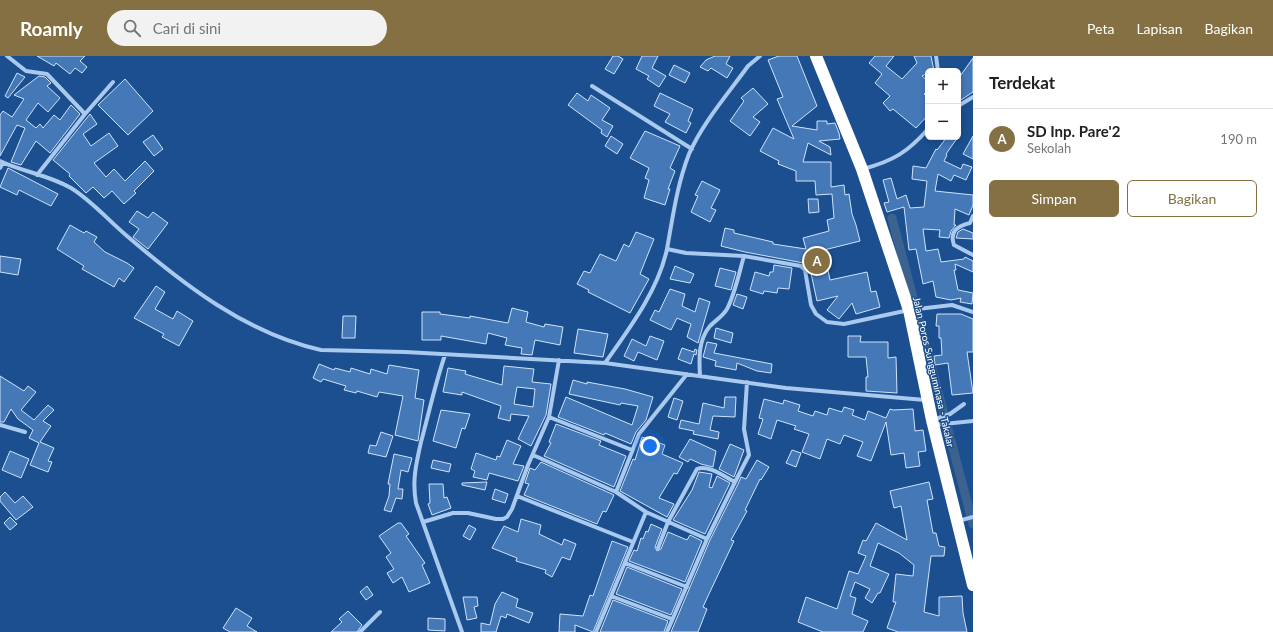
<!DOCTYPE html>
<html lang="id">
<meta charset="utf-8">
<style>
:root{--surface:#fff;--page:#f2f2f2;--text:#202124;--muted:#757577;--line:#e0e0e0;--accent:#847042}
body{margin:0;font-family:Lato,sans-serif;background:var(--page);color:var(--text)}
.controls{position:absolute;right:12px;top:12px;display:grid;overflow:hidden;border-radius:6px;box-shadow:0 2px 6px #0003}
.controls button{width:36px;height:36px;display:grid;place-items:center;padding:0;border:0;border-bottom:1px solid var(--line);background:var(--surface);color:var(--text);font:20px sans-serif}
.you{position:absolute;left:650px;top:390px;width:14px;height:14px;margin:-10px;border:3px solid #fff;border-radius:50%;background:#1a73e8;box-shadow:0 0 0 6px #1a73e833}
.badge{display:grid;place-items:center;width:26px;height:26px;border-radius:50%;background:var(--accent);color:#fff;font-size:13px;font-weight:700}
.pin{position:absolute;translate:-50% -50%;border:2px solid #fff;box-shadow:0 1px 4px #0006}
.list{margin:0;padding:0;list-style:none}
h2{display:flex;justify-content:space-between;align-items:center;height:52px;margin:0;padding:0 16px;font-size:17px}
h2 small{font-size:13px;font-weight:400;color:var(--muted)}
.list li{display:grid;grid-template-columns:26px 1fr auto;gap:12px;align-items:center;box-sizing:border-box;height:60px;padding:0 16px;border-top:1px solid var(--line)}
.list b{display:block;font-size:15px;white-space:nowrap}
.list p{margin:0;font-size:13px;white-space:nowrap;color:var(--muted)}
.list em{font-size:13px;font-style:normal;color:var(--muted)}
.actions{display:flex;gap:8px;padding:12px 16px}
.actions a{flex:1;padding:9px 0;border:1px solid var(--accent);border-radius:6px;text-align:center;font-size:14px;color:var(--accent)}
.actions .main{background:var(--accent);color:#fff}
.icon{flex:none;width:22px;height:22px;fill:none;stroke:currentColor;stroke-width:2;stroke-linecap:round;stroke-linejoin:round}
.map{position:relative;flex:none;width:973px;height:576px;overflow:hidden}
header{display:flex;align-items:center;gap:24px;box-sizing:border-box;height:56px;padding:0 20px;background:var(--accent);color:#fff}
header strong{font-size:19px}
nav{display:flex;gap:22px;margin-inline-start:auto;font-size:14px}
.search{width:280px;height:36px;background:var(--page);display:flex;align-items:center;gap:10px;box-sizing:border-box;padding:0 14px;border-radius:22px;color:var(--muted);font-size:15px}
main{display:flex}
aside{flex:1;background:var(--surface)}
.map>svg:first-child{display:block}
</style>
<header>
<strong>Roamly</strong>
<div class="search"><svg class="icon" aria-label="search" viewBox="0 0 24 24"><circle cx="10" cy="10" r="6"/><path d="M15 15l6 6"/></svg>Cari di sini</div>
<nav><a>Peta</a><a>Lapisan</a><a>Bagikan</a></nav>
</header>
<main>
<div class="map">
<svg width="973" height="576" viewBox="0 0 973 576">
<rect width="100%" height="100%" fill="#1b4f8f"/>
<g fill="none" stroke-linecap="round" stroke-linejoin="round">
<path stroke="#3c6290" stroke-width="9" d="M 892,162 L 973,468"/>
</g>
<path fill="#4478b7" stroke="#cfe3fa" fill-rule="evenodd" d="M 37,0 L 85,0 L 80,5 L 87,11 L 82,17 L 75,12 L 70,18 L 56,7 L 54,10 Z
M 613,0 L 618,0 L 623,3 L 614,18 L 605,13 Z
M 642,0 L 658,0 L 652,12 L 666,20 L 659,31 L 647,23 L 649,20 L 636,13 Z
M 715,0 L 730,0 L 726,8 L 733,12 L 727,22 L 711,12 L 708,15 L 700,11 L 706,4 Z
M 779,0 L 797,0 L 817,50 L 792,70 L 817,74 L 817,65 L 827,65 L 827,68 L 835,67 L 839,77 L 840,83 L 819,85 L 830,91 L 831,99 L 808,87 L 803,106 L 831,106 L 831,131 L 844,129 L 845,139 L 849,138 L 852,158 L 856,169 L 860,185 L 824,194 L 830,224 L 867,216 L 871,236 L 876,235 L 880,251 L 856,258 L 852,247 L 839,263 L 827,254 L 838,240 L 817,245 L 809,208 L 745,196 L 721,190 L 725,172 L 734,174 L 734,177 L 773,186 L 773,188 L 806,193 L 803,182 L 829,175 L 827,164 L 834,162 L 832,138 L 816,139 L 815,125 L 796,125 L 796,115 L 778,108 L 779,105 L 760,95 L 773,72 L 794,83 L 777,43 L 783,41 L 768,4 Z
M 875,0 L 894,0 L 886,10 L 902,23 L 917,7 L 914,0 L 931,0 L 934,15 L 928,15 L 928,17 L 922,20 L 928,25 L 928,34 L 924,38 L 928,42 L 928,59 L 916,72 L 893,53 L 890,55 L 883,47 L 890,40 L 875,27 L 882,18 L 869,7 Z
M 973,2 L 973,36 L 958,46 L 958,23 Z
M 674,9 L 690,17 L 685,27 L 669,19 Z
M 17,17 L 25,21 L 8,42 L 5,40 Z
M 39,20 L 45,21 L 51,27 L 47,30 L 60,42 L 48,56 L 38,47 L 26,64 L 36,72 L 40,68 L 43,72 L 54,59 L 60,64 L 71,49 L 80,58 L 50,97 L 36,85 L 21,109 L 11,106 L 25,72 L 17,69 L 0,100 L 0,59 L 3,55 L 12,61 L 24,43 L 14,39 Z
M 125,23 L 153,55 L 128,79 L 98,49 Z
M 753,32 L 768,48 L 753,61 L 760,66 L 750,80 L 730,65 L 744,45 L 741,42 Z
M 577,37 L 588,45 L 591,39 L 610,52 L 602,64 L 613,70 L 607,81 L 601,77 L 602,74 L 568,49 Z
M 660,37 L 693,53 L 688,65 L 691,67 L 686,77 L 665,66 L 670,58 L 654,50 Z
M 90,58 L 97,68 L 83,78 L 91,90 L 109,77 L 118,90 L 94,107 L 106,121 L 114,113 L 125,125 L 145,105 L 154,115 L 134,135 L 136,137 L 124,148 L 112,135 L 104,142 L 93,131 L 86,137 L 69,120 L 70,118 L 53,104 Z
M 645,75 L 680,90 L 670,112 L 675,115 L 668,133 L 670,133 L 665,149 L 644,142 L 649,124 L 645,122 L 649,112 L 630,102 Z
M 153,79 L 163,93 L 154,100 L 143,86 Z
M 611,80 L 623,88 L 617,98 L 605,90 Z
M 973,80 L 973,103 L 963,98 Z
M 947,81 L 958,81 L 946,98 L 947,99 L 944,105 L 961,113 L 963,108 L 972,111 L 966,124 L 954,119 L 951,125 L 938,118 L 935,135 L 973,139 L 973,149 L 969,159 L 955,153 L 954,169 L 956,169 L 951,175 L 949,182 L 939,181 L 940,174 L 923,173 L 926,195 L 938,193 L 941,206 L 964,203 L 965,201 L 973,205 L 973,216 L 955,208 L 956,214 L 954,214 L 958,234 L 973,237 L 972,248 L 960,246 L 961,242 L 951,244 L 936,241 L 933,225 L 923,228 L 916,193 L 909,194 L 904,151 L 887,156 L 884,147 L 889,146 L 883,124 L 891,122 L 897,143 L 906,139 L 910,152 L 924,151 L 927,125 L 912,123 L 913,110 L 926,112 L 936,93 L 937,94 Z
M 8,112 L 58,138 L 51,150 L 19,134 L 17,139 L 0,131 Z
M 702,125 L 720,134 L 711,152 L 716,154 L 710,166 L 691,156 L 698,140 L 695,139 Z
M 808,143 L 818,143 L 819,156 L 809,157 Z
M 137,155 L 148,162 L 153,156 L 168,167 L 148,193 L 133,181 L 139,173 L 129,166 Z
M 70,169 L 84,177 L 86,175 L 97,181 L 94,186 L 105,196 L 127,207 L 134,212 L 124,226 L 119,222 L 114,231 L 82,213 L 84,210 L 57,193 Z
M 963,173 L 973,177 L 973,183 L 956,182 L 958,176 Z
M 636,176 L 654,183 L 640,218 L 649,223 L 630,257 L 588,236 L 589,234 L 577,228 L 584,215 L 590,217 L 600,198 L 616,205 L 624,188 L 629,191 Z
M 0,200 L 21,203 L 18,219 L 0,216 Z
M 774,209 L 792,212 L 789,233 L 778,232 L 777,237 L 764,235 L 763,238 L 750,234 L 755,216 L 769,220 L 770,216 L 773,216 Z
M 675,210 L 694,218 L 690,227 L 670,223 Z
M 720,212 L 736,216 L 731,234 L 715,230 Z
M 156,230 L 165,236 L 155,253 L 173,263 L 177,255 L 193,265 L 179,290 L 162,281 L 164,278 L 134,262 Z
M 670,233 L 685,238 L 682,250 L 695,256 L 699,242 L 710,246 L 698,287 L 687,281 L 691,268 L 679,263 L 677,262 L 671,274 L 650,264 L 655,254 L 659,256 Z
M 737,238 L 747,241 L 743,253 L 733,249 Z
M 512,252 L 528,256 L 526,266 L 544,271 L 545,268 L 563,271 L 560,289 L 535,284 L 532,299 L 521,298 L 522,292 L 505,289 L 507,282 L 488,277 L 486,288 L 441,280 L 441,284 L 422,284 L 422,256 L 440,256 L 440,258 L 470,262 L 470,260 L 508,267 Z
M 937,258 L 961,258 L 973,263 L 973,296 L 967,296 L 973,337 L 952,339 L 948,307 L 935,309 L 934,300 L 942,299 L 941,282 L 939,282 L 939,270 L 936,270 Z
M 343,260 L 356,260 L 355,282 L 342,282 Z
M 716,272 L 733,277 L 731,287 L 714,282 Z
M 578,273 L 608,278 L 603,301 L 574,297 Z
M 650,280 L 664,285 L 657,304 L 638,296 L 634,305 L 624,300 L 632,283 L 646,290 Z
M 848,280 L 861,280 L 860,286 L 888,286 L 888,302 L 896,301 L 897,337 L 866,335 L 866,321 L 868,321 L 866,301 L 848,301 Z
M 707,286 L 717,288 L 714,297 L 772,308 L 771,317 L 757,315 L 737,307 L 736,314 L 715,310 L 716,305 L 703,301 Z
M 682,292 L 694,296 L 695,293 L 697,294 L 696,299 L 694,298 L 691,308 L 678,303 Z
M 319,308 L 334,314 L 335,312 L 350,316 L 351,312 L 370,318 L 371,313 L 387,318 L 389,309 L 419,314 L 415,342 L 424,344 L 418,385 L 395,379 L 403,340 L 379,336 L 377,341 L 357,335 L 356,337 L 344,334 L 346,330 L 323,323 L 321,326 L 313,322 Z
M 504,310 L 534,313 L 532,326 L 551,328 L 546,359 L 531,390 L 518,383 L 529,360 L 511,358 L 510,365 L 498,362 L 501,350 L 462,336 L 462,339 L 443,336 L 448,312 L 466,315 L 465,318 L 502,329 ZM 517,331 L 535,333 L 533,351 L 514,348 Z
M 0,320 L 24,335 L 28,330 L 36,336 L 21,354 L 34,364 L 48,349 L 54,354 L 43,365 L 51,370 L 40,386 L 54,392 L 48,405 L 52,406 L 48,416 L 30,409 L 39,387 L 29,382 L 33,374 L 18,363 L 11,353 L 4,366 L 0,366 Z
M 573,324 L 587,328 L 587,326 L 625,333 L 653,341 L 646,364 L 636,376 L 631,388 L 605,377 L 604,379 L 558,361 L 566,341 L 632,369 L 638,350 L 621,347 L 620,349 L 569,338 Z
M 725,341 L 736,341 L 735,361 L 713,360 L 710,374 L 719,376 L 718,383 L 693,378 L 694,375 L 679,372 L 681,364 L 699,368 L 703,347 L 724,352 Z
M 674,342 L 683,345 L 677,364 L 668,361 Z
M 764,343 L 783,348 L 784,344 L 800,349 L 798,355 L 813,360 L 815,355 L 827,359 L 829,352 L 842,356 L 844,351 L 854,354 L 852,359 L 865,364 L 868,355 L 886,362 L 890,353 L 893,354 L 913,353 L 915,375 L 923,374 L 926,395 L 918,396 L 920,410 L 906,412 L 904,397 L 891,399 L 886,366 L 871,405 L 857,400 L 863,386 L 844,379 L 840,388 L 827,383 L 820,403 L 802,396 L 809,378 L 794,373 L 796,370 L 777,364 L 771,383 L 758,378 L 763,363 L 759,362 Z
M 441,354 L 470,358 L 465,373 L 462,372 L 456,392 L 433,385 Z
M 556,368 L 601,385 L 599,389 L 626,400 L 614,431 L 544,400 L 551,387 L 549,386 Z
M 381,376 L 393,380 L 386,401 L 368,397 L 370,389 L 376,390 Z
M 642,381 L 665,389 L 662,398 L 683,407 L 677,418 L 674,417 L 659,442 L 674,448 L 667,461 L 620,435 L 633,403 L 635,404 Z
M 690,383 L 716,395 L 713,411 L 701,408 L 690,403 L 688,406 L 679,401 Z
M 507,384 L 521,390 L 513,408 L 524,410 L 518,425 L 489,417 L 487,424 L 473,421 L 475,415 L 471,413 L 476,397 L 496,404 L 497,400 L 500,401 Z
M 730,388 L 744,394 L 734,421 L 719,413 Z
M 792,394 L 801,397 L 796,411 L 786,407 Z
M 10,395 L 29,403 L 21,422 L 2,414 Z
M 394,398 L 412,402 L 408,416 L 401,414 L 398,433 L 403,433 L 402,443 L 396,442 L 391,456 L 384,454 L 389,440 L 390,428 L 388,428 Z
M 433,404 L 451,408 L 449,416 L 431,412 Z
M 757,404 L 769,411 L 761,424 L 760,423 L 745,454 L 747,455 L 731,484 L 734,485 L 708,540 L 703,551 L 707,553 L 698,576 L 671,576 L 710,484 L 738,428 L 741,421 L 746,423 Z
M 541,406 L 614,439 L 606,456 L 603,455 L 597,468 L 524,439 L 529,428 L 525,427 L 530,412 L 535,414 Z
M 699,416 L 712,418 L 709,431 L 712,432 L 717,420 L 730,427 L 705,478 L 673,464 L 692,434 Z
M 487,426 L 485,434 L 462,429 L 462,427 Z
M 929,426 L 933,443 L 927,444 L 933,477 L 936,477 L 939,490 L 945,491 L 944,500 L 931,500 L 924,556 L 939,560 L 939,541 L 962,540 L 963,557 L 967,576 L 898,576 L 887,572 L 896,546 L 893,546 L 896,518 L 913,520 L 914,509 L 899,497 L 878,487 L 870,510 L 889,518 L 880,537 L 878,537 L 872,547 L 865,542 L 870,533 L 855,526 L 850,540 L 856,542 L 852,558 L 868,565 L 863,576 L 823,576 L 798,566 L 806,541 L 837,553 L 849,515 L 858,518 L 866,500 L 858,497 L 863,484 L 866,485 L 876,467 L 907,484 L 901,450 L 894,452 L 890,435 Z
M 429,428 L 443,428 L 444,442 L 447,441 L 451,452 L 432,459 L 428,448 L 430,447 Z
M 495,433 L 508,438 L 505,447 L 492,443 Z
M 5,436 L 15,447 L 23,440 L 33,451 L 16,464 L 0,445 L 0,441 Z
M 10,461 L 17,468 L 10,474 L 4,467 Z
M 521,463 L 541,469 L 539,478 L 562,489 L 564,483 L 576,488 L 570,504 L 562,501 L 552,521 L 545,517 L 546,514 L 516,505 L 517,502 L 492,492 L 504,470 L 518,476 Z
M 398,467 L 401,467 L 409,478 L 406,480 L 425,507 L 422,509 L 430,527 L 409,536 L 402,521 L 393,527 L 387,517 L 394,513 L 386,501 L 391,497 L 379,480 Z
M 651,468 L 662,473 L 655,491 L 657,495 L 661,493 L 668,476 L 687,484 L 690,479 L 702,485 L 685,526 L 629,505 L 634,494 L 637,495 L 641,482 L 643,483 L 646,475 L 648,476 Z
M 469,469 L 476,473 L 470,484 L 463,480 Z
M 612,485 L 628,491 L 593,576 L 575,569 L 575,576 L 559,576 L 560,558 L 583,560 L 590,539 L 593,540 Z
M 627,511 L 682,533 L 671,559 L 616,538 Z
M 367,530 L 373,539 L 366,544 L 360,536 Z
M 502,536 L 518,543 L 516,551 L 533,557 L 529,567 L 507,558 L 506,562 L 501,560 L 496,576 L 481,576 L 481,567 L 490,569 L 495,548 Z
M 463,541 L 477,541 L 478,550 L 474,551 L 477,562 L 467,564 Z
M 613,544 L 668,565 L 664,576 L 600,576 Z
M 236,552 L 252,562 L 247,570 L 257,576 L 230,576 L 223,572 Z
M 348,555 L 362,569 L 357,576 L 331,576 L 342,566 L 339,563 Z
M 428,562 L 445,563 L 445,575 L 428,574 Z"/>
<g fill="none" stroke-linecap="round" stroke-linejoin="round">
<path stroke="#a9c9ee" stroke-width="4" d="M 7,0 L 26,15 L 47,18 L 85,58
M 936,0 L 938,15
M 592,30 L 692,93
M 958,50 L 973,41
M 0,105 C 23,116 49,119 71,132 C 92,145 108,164 127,180 C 183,228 247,278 321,294 L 405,296 L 605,307 L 786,332 L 925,344
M 0,112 L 3,107
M 863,113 C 893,105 908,96 928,73
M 37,119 L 85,58 L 113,26
M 973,160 L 970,167 C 958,170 949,175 954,189 L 973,199
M 667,193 L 686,197 L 744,200
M 445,299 C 435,328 429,357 421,386 C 416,408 412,425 416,447 L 462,576
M 605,307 C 629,273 658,235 667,193 C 673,160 677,129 689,98 C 703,66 728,38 748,10 L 760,0
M 687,318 L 639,378 L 616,436 L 646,456 L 707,483
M 700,320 C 699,303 698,284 710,270 C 716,264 723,260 727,253 C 735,238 739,217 744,200 L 801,210 L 805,214 L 811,249 L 816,258 L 827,266 L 844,268 L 909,254 L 952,249 L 973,256
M 549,361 L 632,394
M 933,364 L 950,358 L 964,348
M 0,369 L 25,376
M 934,369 L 973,365
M 533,399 L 616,436
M 735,426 L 749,399 L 744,373 L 747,326
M 517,440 L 633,486
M 958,465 L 973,461
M 423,466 L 453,457 L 468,457 L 496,463 L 503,463 L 507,461 L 512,453 L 528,409 L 549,361 L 559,304
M 658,492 L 668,466 L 697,413 C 708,408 725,421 735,426 L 707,483 L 667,576
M 625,507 L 687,531
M 611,540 L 672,563
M 360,576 L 380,556
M 596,576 L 646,456"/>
<path stroke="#fff" stroke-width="12" d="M 816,0 L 862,113 L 909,254 L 932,364 L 973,529"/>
</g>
<g text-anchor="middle" stroke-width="3" stroke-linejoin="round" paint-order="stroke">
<g font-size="10" fill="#fff" stroke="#1b4f8f">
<text transform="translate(934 316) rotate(77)" y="4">Jalan Poros Sungguminasa - Takalar</text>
</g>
</g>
</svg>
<div class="controls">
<button>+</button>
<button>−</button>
</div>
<div class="you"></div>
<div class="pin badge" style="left:817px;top:205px">A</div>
</div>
<aside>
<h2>Terdekat<small></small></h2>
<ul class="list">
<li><span class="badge">A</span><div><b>SD Inp. Pare'2</b><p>Sekolah</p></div><em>190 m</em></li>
</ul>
<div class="actions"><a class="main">Simpan</a><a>Bagikan</a></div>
</aside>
</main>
